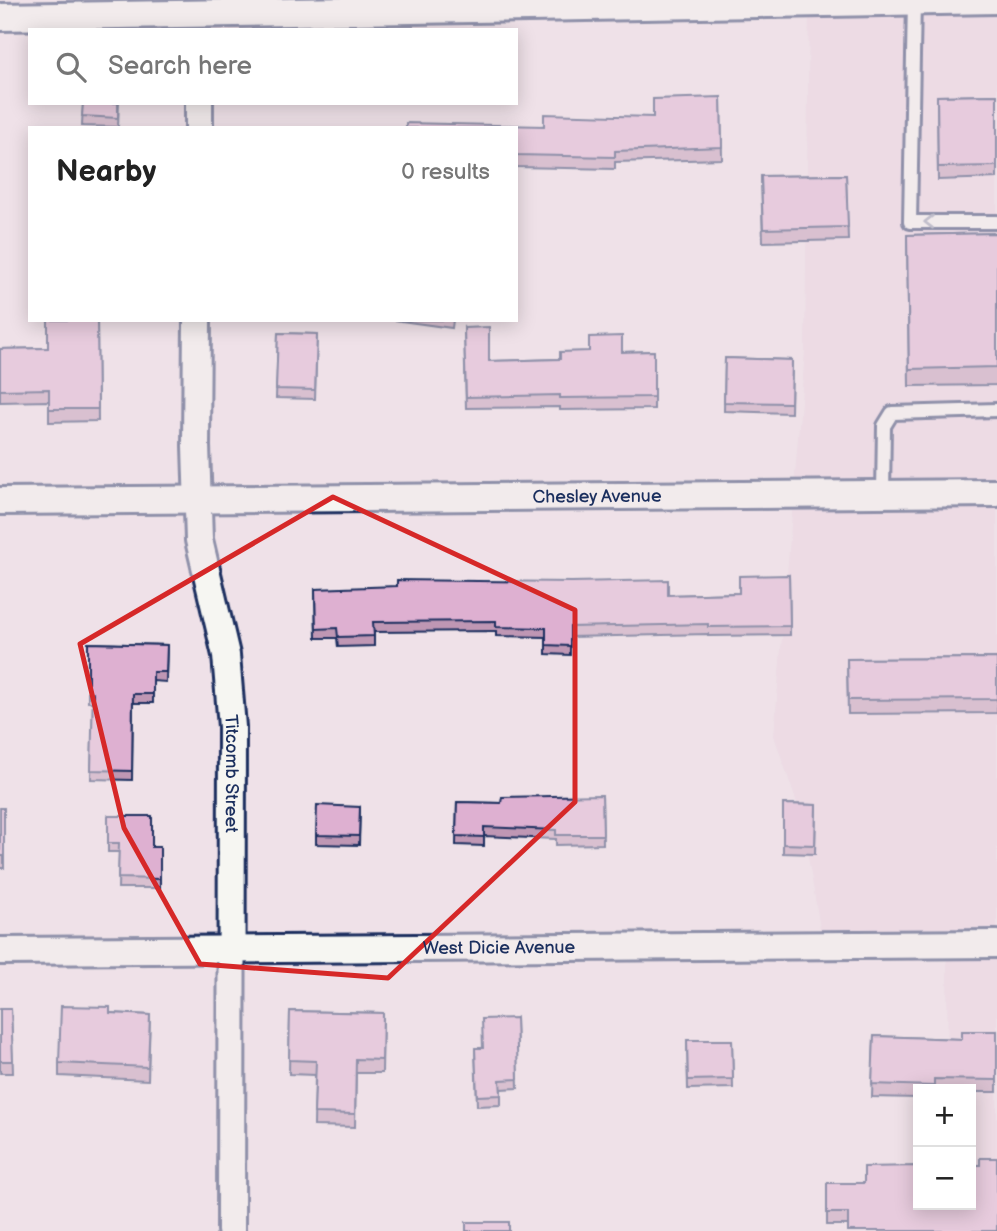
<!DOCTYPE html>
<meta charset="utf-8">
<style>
:root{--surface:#fff;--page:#f2f2f2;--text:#222;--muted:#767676;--line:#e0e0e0}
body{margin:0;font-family:"Balsamiq Sans",sans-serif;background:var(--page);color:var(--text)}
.controls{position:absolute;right:21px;bottom:21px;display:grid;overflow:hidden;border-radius:0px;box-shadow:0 4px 18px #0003}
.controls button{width:63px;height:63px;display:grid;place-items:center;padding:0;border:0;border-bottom:2px solid var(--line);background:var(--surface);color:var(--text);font:35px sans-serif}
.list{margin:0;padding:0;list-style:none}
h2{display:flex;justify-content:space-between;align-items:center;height:91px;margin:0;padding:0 28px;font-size:30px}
h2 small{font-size:23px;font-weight:400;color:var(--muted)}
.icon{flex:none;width:38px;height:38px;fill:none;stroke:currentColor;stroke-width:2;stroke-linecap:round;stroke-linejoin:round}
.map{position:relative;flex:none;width:997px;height:1231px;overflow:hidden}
.search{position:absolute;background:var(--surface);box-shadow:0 4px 18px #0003;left:28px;top:28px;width:490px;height:77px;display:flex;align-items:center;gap:18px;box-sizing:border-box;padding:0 24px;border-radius:0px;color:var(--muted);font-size:26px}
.panel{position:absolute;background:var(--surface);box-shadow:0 4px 18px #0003;left:28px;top:126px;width:490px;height:196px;border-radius:0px}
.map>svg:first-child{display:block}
</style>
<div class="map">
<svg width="997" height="1231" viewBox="0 0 997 1231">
<rect width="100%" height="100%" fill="#efe1e8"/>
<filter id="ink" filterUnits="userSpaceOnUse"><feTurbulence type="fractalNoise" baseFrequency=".0143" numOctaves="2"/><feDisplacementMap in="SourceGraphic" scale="14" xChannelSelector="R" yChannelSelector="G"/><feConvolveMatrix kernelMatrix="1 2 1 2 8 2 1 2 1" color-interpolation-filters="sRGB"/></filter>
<g filter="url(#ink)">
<path fill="#ead2e1" d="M 809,0 L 997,0 L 997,1231 L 971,1205 L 971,1089 L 948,1089 L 947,960 L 821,934 L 801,815 L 774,736 L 805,351 Z"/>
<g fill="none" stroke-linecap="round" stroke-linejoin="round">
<g stroke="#1b2f5e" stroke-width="18">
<path id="service" d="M 914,0 L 910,222 L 997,222
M 883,494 L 884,426 L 892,413 L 997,410"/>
</g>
<g stroke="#1b2f5e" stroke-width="32">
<g id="minor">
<path d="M 0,17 L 997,0"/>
<path d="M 199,128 L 199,103"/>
<path id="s1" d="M 197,320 L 196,446 L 199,540 L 226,655 L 232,727 L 231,1231"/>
<path id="s2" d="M 0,501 L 997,493"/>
<path id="s3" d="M 0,951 L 997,944"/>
</g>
</g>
<use href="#service" stroke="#f6f6f2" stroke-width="12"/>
<use href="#minor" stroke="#f6f6f2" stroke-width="26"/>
</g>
<path fill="#bf97b4" stroke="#1b2f5e" stroke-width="2" d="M 997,95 L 997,178 L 938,180 L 937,96 Z
M 721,97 L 722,159 L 615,162 L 615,169 L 516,167 L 516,128 L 653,117 Z
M 83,103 L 119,103 L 118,127 L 82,126 Z
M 846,175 L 848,240 L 763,242 L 761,176 Z
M 997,233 L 997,385 L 909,386 L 907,235 Z
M 97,320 L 98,421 L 49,422 L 49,401 L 0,402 L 0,349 L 48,348 Z
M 394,320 L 453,320 L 452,328 Z
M 464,328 L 489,361 L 560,359 L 622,352 L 654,351 L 654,409 L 560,410 L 560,407 L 466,408 Z
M 278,333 L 317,334 L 315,399 L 276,398 Z
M 725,358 L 792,360 L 791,413 L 724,411 Z
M 789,575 L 790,635 L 708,636 L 708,634 L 570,637 L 570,655 L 546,654 L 546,637 L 496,636 L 496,631 L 374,632 L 374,646 L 338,647 L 337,638 L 316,638 L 315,589 L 668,595 L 739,593 Z
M 88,643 L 167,645 L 166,682 L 153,681 L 153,703 L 133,703 L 132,780 L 91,779 L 93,702 L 88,702 Z
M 997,658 L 997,713 L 848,714 L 847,659 Z
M 602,795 L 603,844 L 556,845 L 556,839 L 484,836 L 484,846 L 456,845 L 457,802 L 501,803 Z
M 783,804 L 816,805 L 815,854 L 783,853 Z
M 360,807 L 359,845 L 316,844 L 316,835 Z
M 0,808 L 4,808 L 4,868 L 0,868 Z
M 108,816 L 152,847 L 160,847 L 160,888 L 118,888 L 119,852 L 108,852 Z
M 0,1009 L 11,1009 L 13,1073 L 0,1073 Z
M 290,1011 L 383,1013 L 382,1073 L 356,1073 L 355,1127 L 314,1126 L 315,1075 L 289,1074 Z
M 110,1013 L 150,1015 L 148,1080 L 59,1076 L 59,1063 Z
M 516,1018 L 518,1088 L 501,1089 L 501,1105 L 477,1106 L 475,1048 L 482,1048 Z
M 997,1031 L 997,1092 L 971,1092 L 971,1089 L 918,1089 L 918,1098 L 872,1097 L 874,1036 L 962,1039 Z
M 687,1040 L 732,1040 L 733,1088 L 688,1089 Z
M 980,1165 L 848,1225 L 827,1225 L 827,1183 L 864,1183 Z"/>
<path fill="#deb0d1" stroke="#1b2f5e" stroke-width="2" d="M 997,95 L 997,166 L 938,167 L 937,96 Z
M 721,97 L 722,147 L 615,151 L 615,157 L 516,155 L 516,128 L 406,128 L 406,123 L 544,126 L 544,114 L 653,117 L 653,99 Z
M 83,103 L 118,103 L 118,118 L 82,116 Z
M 846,175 L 848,227 L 763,229 L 761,176 Z
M 997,233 L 997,367 L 909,369 L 907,235 Z
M 48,320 L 97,320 L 98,409 L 49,409 L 49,389 L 0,390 L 0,349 L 48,348 Z
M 489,327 L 489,361 L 560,359 L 560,352 L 589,351 L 589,337 L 622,336 L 622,352 L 654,351 L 654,397 L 560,398 L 560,395 L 466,397 L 464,328 Z
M 278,333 L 317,334 L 315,390 L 276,389 Z
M 725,358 L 792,360 L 791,403 L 724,402 Z
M 789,575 L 790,626 L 708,627 L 708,624 L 570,627 L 570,646 L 546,645 L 546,628 L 496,627 L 496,621 L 373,622 L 374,636 L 338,637 L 337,628 L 316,629 L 315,589 L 397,586 L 397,580 L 572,582 L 668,580 L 668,595 L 739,593 L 739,576 Z
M 88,643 L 167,645 L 166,672 L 153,672 L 153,694 L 133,694 L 132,771 L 91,770 L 93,693 L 88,692 Z
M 997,658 L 997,699 L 848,700 L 847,659 Z
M 602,795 L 603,835 L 556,835 L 556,830 L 484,827 L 484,837 L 456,836 L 457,802 L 501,803 L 502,797 Z
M 783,804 L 816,805 L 815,845 L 783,844 Z
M 317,805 L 360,807 L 359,836 L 316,835 Z
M 0,808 L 4,808 L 4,856 L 0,856 Z
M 108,816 L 152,816 L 152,847 L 160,847 L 160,879 L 118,878 L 119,843 L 108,843 Z
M 61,1006 L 110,1007 L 110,1013 L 150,1015 L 148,1067 L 59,1063 Z
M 0,1009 L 11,1009 L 13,1061 L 0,1061 Z
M 290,1011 L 383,1013 L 382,1060 L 356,1059 L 355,1114 L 314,1113 L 316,1061 L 289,1060 Z
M 516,1018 L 518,1079 L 500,1080 L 501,1095 L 477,1096 L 475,1048 L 483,1048 L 482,1019 Z
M 962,1031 L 997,1031 L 997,1080 L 934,1079 L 934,1086 L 872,1084 L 874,1036 L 962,1039 Z
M 687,1040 L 732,1040 L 733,1079 L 688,1080 Z
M 980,1158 L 997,1158 L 997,1231 L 848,1231 L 848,1213 L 827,1213 L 827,1183 L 864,1183 L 864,1167 L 918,1166 L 918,1205 L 971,1205 L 971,1165 L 980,1165 Z
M 466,1222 L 509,1222 L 509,1231 L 466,1231 Z"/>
<defs><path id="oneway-chevron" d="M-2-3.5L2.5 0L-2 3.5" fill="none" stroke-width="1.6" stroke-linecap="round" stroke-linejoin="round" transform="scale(1.75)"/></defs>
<use stroke="#8892a8" href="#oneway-chevron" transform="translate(929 222) rotate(180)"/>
</g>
<path d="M0 0H997V1231H0ZM 333,497 L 575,610 L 575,802 L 388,978 L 200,964 L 124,828 L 80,644 Z" fill="#efe1e8" fill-opacity=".55" fill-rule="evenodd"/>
<path fill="none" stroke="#d62828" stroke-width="5" stroke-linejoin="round" d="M 333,497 L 575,610 L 575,802 L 388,978 L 200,964 L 124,828 L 80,644 Z"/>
<g text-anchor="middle" stroke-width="5" stroke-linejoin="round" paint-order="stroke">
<g font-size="18" fill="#1b2f5e" stroke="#f6f6f2">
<text dy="6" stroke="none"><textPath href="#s2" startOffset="597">Chesley Avenue</textPath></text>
<text dy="6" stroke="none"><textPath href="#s1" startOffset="457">Titcomb Street</textPath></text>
<text dy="6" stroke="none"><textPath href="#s3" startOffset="499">West Dicie Avenue</textPath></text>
</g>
</g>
</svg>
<div class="controls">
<button>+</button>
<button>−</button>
</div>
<div class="search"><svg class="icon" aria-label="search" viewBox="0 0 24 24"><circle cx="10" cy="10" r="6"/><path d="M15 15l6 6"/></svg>Search here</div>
<section class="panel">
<h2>Nearby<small>0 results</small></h2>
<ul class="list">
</ul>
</section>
</div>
